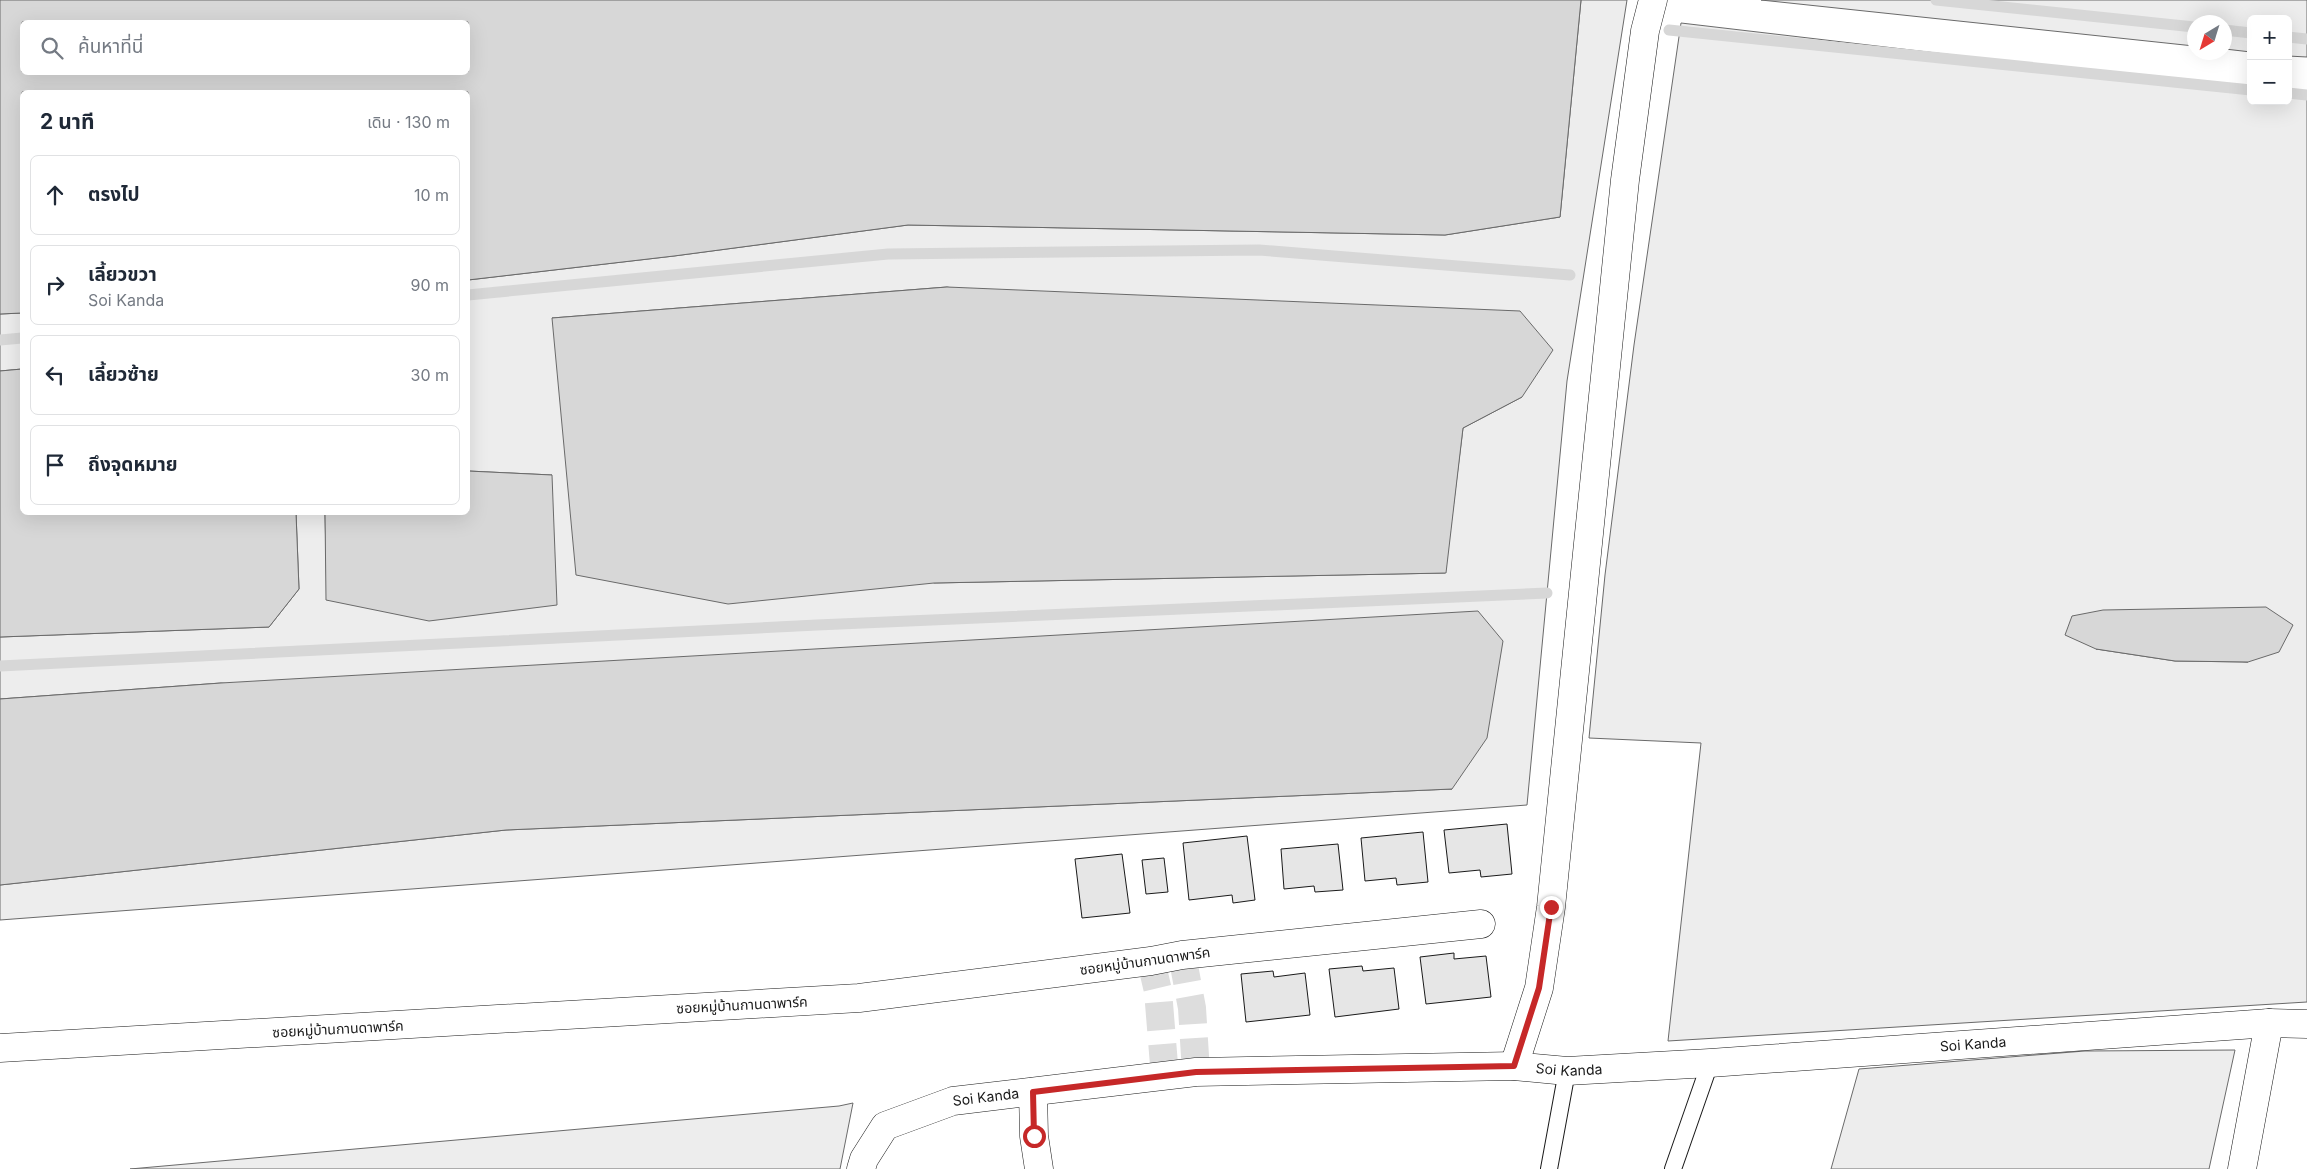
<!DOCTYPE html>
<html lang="th">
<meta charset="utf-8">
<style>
:root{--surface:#fff;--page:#f6f6f7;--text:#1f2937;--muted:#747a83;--line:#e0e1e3}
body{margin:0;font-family:Inter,"Noto Sans Thai",sans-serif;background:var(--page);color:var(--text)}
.controls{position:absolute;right:15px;top:15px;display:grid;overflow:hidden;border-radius:8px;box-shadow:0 5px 20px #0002}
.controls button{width:45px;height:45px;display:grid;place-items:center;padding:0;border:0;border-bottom:1px solid var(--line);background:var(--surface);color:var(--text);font:25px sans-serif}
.compass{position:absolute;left:2187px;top:15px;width:45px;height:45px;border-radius:50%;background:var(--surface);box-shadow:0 5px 20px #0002;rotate:218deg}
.stop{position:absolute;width:15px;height:15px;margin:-11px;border:4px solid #c62828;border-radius:50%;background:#fff}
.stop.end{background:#c62828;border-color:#fff;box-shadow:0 1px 5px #0008}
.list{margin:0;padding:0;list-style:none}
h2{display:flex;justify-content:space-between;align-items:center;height:65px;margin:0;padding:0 20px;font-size:21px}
h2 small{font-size:16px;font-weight:400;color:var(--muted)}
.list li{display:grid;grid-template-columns:32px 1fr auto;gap:15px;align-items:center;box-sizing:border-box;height:80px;margin:0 10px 10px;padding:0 10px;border:1px solid var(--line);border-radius:8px}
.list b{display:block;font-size:19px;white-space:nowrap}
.list p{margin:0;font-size:16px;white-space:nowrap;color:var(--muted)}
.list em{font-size:16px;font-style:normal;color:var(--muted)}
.icon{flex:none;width:28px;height:28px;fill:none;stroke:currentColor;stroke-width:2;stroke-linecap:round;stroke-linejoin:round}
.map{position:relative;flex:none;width:2307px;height:1169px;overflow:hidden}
.search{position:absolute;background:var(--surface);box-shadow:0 5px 20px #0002;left:20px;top:20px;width:450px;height:55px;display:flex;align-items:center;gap:12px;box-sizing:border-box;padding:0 18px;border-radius:8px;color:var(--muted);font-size:19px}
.panel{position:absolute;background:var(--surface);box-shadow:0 5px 20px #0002;left:20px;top:90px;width:450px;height:425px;border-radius:8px}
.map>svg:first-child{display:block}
</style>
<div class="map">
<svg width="2307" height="1169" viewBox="0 0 2307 1169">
<rect width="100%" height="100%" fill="#fff"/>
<path fill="#ededed" stroke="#6a6a6a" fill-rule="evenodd" d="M 1581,0 L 1627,0 L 1567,381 L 1527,805 L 0,920 L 0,885 L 506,830 L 1452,789 L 221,683 L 0,699 L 0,637 L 269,627 L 299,589 L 296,513 L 325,513 L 327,600 L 552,475 L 468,471 L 468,280 L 674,256 L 908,225 L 1445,235 L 1560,217 ZM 947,287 L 1522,397 L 1463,428 L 1445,573 L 934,583 L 552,318 Z
M 1761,0 L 2307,0 L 2307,57 L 2288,56 L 2288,19 L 2251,19 L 2251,52 L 2225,49 L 2224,22 L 2194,22 L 2194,46 Z
M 1681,23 L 2251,90 L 2251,101 L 2288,101 L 2288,94 L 2307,96 L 2307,1002 L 1668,1041 L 1701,743 L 1589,738 L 1605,575 L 1634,345 ZM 2096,649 L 2248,662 L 2175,661 Z
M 22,313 L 22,369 L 0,371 L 0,314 Z
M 2235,1050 L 2209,1169 L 1831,1169 L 1859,1069 L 2085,1051 Z
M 853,1103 L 840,1169 L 130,1169 L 839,1106 Z"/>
<path fill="#d7d7d7" stroke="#6a6a6a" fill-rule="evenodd" d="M 0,0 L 1581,0 L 1560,217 L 1445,235 L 908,225 L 674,256 L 468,280 L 468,92 L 22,92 L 22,313 L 0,314 ZM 468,22 L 468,72 L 22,72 L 22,22 Z
M 947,287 L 1520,311 L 1553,350 L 1522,397 L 1463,428 L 1446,573 L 934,583 L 728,604 L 576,575 L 552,318 Z
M 22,369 L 22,512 L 296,513 L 299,589 L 269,627 L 0,637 L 0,371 Z
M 468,471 L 552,475 L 557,605 L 429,621 L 326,600 L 325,513 L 468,512 Z
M 2266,607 L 2293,625 L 2279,652 L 2248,662 L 2175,661 L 2096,649 L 2065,635 L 2072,616 L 2103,610 Z
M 1478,611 L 1503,641 L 1487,738 L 1452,789 L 506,830 L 0,885 L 0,699 L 221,683 Z"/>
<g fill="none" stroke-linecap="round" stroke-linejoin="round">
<path stroke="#d7d7d7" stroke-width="11" d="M 1936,0 L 2194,27
M 1669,30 L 2251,90
M 2224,30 L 2251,33
M 2288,37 L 2307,39
M 2288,93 L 2307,95
M 468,295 L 888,254 L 1259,250 L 1570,275
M 0,340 L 22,338
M 0,666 L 817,625 L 1547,593"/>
</g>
<path fill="#e6e6e6" stroke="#1a1a1a" d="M 1507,824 L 1512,874 L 1481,877 L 1480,870 L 1449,873 L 1444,830 Z
M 1423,832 L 1428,882 L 1397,885 L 1396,878 L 1365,881 L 1361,838 Z
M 1247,836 L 1255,900 L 1233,903 L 1232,895 L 1189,900 L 1183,843 Z
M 1338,844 L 1343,890 L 1315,892 L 1314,886 L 1284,889 L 1281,849 Z
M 1122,854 L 1130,913 L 1082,918 L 1075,859 Z
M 1164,858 L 1168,892 L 1146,894 L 1142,860 Z
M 1454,953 L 1454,959 L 1486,956 L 1491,997 L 1426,1004 L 1420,957 Z
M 1362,966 L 1363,971 L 1394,968 L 1399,1009 L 1335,1017 L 1329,969 Z
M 1273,971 L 1274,977 L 1305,973 L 1310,1015 L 1246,1022 L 1241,974 Z"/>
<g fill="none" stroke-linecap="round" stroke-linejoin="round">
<path stroke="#ddd" stroke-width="28" stroke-dasharray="28 14" stroke-linecap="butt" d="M 1182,955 L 1192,1008 L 1196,1072
M 1151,961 L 1158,991 L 1165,1077"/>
<g stroke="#1a1a1a" stroke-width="18">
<path id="lane" d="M 1549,1169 L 1567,1071
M 1673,1169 L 1710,1063"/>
</g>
<g stroke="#1a1a1a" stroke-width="29">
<g id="street">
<path d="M 0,1048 L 859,998 L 1151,961 L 1182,955 L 1481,924"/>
<path d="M 1514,1066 L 1539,988 L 1551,907 L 1625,180 L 1645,31 L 1653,0"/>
<path d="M 1033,1092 L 1034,1136 L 1039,1169"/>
<path id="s1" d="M 861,1169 L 864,1159 L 885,1126 L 953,1101 L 1196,1072 L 1514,1066 L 1567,1071 L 1710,1063 L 2269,1023 L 2307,1024"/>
<path d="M 2242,1169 L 2269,1023"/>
</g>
</g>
<use href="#lane" stroke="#fff" stroke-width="16"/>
<use href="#street" stroke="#fff" stroke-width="28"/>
</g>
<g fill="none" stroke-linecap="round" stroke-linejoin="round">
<path stroke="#c62828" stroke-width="6" d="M 1034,1136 L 1033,1092 L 1196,1072 L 1514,1066 L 1539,988 L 1551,907"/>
</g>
<g text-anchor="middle" stroke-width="4" stroke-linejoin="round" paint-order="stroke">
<g font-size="14" fill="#1a1a1a" stroke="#fff">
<text transform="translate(1145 961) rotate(-8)" y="5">ซอยหมู่บ้านกานดาพาร์ค</text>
<text transform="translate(742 1005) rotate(-3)" y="5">ซอยหมู่บ้านกานดาพาร์ค</text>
<text transform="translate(338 1029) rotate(-3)" y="5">ซอยหมู่บ้านกานดาพาร์ค</text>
<text dy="5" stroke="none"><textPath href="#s1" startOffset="1145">Soi Kanda</textPath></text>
<text dy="5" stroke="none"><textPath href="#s1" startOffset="740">Soi Kanda</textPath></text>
<text dy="5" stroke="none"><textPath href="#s1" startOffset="155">Soi Kanda</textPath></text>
</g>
</g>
</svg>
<div class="controls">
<button>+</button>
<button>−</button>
</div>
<svg class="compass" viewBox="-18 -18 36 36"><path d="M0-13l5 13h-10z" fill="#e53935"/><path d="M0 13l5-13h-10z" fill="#747a83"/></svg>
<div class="stop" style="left:1034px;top:1136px"></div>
<div class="stop end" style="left:1551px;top:907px"></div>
<div class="search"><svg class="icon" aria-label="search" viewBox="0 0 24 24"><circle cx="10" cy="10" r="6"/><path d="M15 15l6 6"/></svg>ค้นหาที่นี่</div>
<section class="panel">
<h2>2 นาที<small>เดิน · 130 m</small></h2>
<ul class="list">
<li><svg class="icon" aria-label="ahead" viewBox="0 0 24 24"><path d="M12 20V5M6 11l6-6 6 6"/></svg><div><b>ตรงไป</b></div><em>10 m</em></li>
<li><svg class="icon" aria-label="right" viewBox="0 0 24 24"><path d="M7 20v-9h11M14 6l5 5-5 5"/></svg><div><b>เลี้ยวขวา</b><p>Soi Kanda</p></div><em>90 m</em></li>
<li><svg class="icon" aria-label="left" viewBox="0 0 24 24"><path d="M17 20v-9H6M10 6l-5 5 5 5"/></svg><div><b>เลี้ยวซ้าย</b></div><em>30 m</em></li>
<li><svg class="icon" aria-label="arrive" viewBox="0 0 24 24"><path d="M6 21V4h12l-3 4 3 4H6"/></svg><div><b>ถึงจุดหมาย</b></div></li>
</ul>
</section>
</div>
